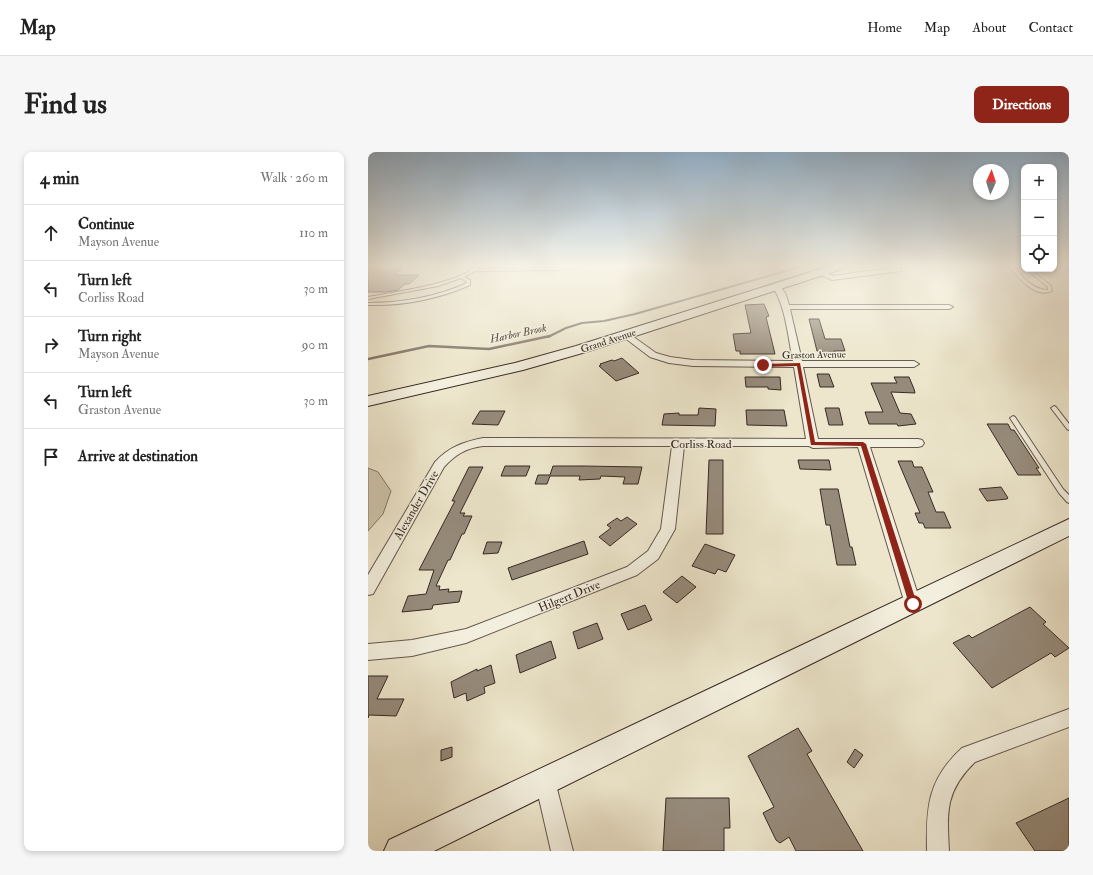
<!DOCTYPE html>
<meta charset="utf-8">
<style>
:root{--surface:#fff;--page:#f6f6f6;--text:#222;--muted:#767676;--line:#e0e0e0;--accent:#8f2418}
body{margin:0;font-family:"IM FELL Double Pica",serif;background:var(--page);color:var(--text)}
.controls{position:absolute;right:12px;top:12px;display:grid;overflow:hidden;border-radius:8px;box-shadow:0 2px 6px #0003}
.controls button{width:36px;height:36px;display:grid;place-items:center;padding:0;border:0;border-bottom:1px solid var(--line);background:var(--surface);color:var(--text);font:20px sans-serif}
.compass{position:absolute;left:605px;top:12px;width:36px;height:36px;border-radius:50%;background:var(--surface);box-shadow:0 2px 6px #0003;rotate:3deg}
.stop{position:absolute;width:12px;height:12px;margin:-9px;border:3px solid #8f2418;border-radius:50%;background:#fff}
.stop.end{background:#8f2418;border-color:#fff;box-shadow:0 1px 4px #0008}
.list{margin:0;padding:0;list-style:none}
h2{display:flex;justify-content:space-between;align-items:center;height:52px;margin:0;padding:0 16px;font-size:17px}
h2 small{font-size:13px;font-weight:400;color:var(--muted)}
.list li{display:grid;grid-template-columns:26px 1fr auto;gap:12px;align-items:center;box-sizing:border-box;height:56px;padding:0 16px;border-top:1px solid var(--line)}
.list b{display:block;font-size:15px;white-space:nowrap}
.list p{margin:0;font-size:13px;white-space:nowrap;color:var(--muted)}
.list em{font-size:13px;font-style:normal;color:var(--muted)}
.icon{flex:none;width:22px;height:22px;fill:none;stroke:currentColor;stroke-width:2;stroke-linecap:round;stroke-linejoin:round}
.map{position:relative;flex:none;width:701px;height:699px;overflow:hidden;border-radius:8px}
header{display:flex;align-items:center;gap:24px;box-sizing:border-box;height:56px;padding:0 20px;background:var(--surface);border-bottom:1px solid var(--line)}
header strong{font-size:19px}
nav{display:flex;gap:22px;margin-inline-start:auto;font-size:14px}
.intro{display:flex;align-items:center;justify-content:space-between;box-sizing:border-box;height:96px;padding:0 24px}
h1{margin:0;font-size:28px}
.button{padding:10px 18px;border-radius:8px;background:var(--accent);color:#fff;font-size:14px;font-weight:700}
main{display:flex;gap:24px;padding:0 24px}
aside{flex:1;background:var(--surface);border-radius:8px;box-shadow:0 2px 6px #0003}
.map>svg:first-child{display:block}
</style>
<header>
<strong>Map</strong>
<nav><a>Home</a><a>Map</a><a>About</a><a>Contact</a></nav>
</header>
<div class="intro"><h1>Find us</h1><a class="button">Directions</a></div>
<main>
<aside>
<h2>4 min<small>Walk · 260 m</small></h2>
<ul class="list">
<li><svg class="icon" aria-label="ahead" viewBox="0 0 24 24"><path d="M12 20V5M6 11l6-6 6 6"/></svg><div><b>Continue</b><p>Mayson Avenue</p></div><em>110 m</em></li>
<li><svg class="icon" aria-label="left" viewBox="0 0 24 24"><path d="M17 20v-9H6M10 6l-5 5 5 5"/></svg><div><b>Turn left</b><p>Corliss Road</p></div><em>30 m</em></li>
<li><svg class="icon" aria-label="right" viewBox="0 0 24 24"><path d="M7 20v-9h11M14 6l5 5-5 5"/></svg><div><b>Turn right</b><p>Mayson Avenue</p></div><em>90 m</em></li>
<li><svg class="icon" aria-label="left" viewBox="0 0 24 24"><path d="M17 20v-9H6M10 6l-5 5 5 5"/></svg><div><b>Turn left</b><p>Graston Avenue</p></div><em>30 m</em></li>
<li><svg class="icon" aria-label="arrive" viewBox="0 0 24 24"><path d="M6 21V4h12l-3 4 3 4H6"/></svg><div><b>Arrive at destination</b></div></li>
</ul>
</aside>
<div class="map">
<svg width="701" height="699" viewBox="0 0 701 699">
<rect width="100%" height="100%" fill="#ede6cc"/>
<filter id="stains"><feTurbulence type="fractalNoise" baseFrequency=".005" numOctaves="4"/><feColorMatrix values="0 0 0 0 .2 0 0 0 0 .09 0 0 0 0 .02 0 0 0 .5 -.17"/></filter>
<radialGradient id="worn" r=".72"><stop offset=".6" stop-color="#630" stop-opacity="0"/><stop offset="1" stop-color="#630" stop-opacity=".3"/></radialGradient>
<path fill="#cec6af" stroke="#83786a" d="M 0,316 L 10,320 L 23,339 L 15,362 L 0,379 Z"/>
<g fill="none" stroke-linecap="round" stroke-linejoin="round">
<path stroke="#7f7467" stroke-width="2" d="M 180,185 L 198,176 L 214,171 L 236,169 L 267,162 L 439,113"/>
<path stroke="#7f7467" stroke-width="2.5" d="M 0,207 L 61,194 L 121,197 L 182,184"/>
</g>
<path fill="#968b7b" stroke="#382924" d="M 0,113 L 2,113 L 2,116 L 6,115 L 13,120 L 21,113 L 38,113 L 27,123 L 51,123 L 41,132 L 37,132 L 30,138 L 18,140 L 0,140 Z
M 396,152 L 401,164 L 398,165 L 407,202 L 372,202 L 372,199 L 368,199 L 365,182 L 383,181 L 377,153 Z
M 441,167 L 451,167 L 457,187 L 473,187 L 477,199 L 466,199 L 466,202 L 454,202 L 454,199 L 449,199 Z
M 254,206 L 271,221 L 248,229 L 231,214 L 233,213 L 232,212 L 244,208 L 246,209 Z
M 449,222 L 461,222 L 466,235 L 452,235 Z
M 377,225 L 412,225 L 413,238 L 400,237 L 400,235 L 378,235 Z
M 526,225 L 541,225 L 546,237 L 547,241 L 523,240 L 532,261 L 543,262 L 548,272 L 530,274 L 529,272 L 501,272 L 497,260 L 515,260 L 503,231 L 529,231 Z
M 331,256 L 348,257 L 347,274 L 294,273 L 296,262 L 311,261 L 311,263 L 330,263 Z
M 457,256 L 471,256 L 475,273 L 461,273 Z
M 378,258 L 416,258 L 419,274 L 379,273 Z
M 112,259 L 137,259 L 130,273 L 104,272 Z
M 619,272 L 640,272 L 643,278 L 646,278 L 671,316 L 668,316 L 673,323 L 650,323 Z
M 341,308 L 355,308 L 355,382 L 338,382 Z
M 430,308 L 461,308 L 463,318 L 432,317 Z
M 530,309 L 544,309 L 546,315 L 554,315 L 565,340 L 560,340 L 568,360 L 576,360 L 583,376 L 557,376 L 555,371 L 551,371 L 547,361 L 552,361 Z
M 137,314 L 162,314 L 158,324 L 133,324 Z
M 185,314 L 216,314 L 274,315 L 270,332 L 255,332 L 257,325 L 233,324 L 232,327 L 211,328 L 212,324 L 182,324 L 179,332 L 167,332 L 170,323 L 182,323 Z
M 101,315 L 115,315 L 92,361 L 97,361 L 95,364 L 104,364 L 96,382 L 94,382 L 82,408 L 80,408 L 68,434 L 72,434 L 71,438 L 81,437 L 80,440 L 94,439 L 91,450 L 65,453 L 64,457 L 34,460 L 40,444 L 58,442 L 66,418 L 51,418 L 87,349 L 84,349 Z
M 633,335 L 640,346 L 639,347 L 619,349 L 611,337 Z
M 452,337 L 470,337 L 482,395 L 484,395 L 488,413 L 469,413 L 462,373 L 458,373 Z
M 259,365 L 269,372 L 242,394 L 231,385 L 243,376 L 239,373 L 249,366 L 253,369 Z
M 216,389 L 220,402 L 144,428 L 140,416 Z
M 119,390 L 134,390 L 130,401 L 115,402 Z
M 337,392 L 367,403 L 358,420 L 350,417 L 347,422 L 324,414 Z
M 314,424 L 328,435 L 309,451 L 295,440 Z
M 277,453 L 284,468 L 260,478 L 253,462 Z
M 662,455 L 678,470 L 675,472 L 701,496 L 687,505 L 683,501 L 624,536 L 585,491 L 601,483 L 604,486 Z
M 229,471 L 235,487 L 210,497 L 205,480 Z
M 183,489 L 188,506 L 152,521 L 148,503 Z
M 123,513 L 127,531 L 116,535 L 117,541 L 99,549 L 98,541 L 86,546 L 83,530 L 109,517 L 109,519 Z
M 0,524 L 20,524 L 9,547 L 36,547 L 28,564 L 1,563 L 0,566 Z
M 430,576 L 444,599 L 439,602 L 495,699 L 428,699 L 421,685 L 412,691 L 408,688 L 395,661 L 406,655 L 380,604 Z
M 84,595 L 84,605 L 73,609 L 73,598 Z
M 487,597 L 495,603 L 486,616 L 479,610 Z
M 298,646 L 361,646 L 362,676 L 356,676 L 356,699 L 295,699 Z
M 701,646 L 701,699 L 667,699 L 648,671 Z"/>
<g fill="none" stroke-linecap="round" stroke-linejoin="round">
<g stroke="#65584e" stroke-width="2">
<path id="lane" d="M 3,113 L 8,113 L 4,115 L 3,115 Z
M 105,113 L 109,113 L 110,115 L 109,117 L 191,116 L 213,113 L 226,113 L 191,118 L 107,119 L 96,125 L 102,128 L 102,133 C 70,147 35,154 0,153 L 0,151 C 34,151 68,145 99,131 L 99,130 L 93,126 L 70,134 L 0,147 L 0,145 C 22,141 93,131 106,115 Z
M 640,113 L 644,113 C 654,124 664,138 680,138 L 680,135 L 658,117 L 662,117 L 683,134 L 684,139 C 667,147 650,125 640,113 Z
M 693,113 L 698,113 L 701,116 L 701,119 Z
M 686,254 L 688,255 L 701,272 L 701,278 L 699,277 L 683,256 Z
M 645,264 L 647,265 L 695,337 L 701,343 L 701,351 L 699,350 L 691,341 L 642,266 Z"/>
</g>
<g stroke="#65584e" stroke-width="2">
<path id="street" d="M 530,115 L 534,117 L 533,119 L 464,128 L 449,121 L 453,119 L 465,124 Z
M 406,133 L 412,133 L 418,143 L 421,153 L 581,153 L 585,155 L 581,157 L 422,157 L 434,209 L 546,209 L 551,212 L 546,215 L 435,215 L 450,287 L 550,287 L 554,288 L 556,291 L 554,294 L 550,295 L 502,295 L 553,452 L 551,457 L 545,459 L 539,457 L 537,452 L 490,295 L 445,296 L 441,294 L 316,294 L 307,377 L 290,407 L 269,423 L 98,491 L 44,504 L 0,508 L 0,492 L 44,488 L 98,477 L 259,415 L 280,399 L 293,377 L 304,294 L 115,294 C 98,296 87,303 76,315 L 5,442 L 0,443 L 0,423 L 67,310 C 81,295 95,290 115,286 L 438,287 L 426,215 L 325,214 L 301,211 L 282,205 L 253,183 L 257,180 L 260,181 L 288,201 L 302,205 L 325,208 L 425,209 C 420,185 418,156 405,135 Z
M 701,557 L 701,575 L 607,610 C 577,639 579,660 581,699 L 559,699 C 558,655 560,627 594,596 Z
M 177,619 L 184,622 L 187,629 L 205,699 L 183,699 L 167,629 L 170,622 Z"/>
</g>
<g stroke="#382924" stroke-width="2">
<path id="secondary" d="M 465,113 L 481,113 L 480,115 L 218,200 L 155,218 L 0,254 L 0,244 L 147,211 L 208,194 Z
M 701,367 L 701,384 L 66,699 L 16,699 L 21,688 Z"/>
</g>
<use href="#lane" fill="#f3efde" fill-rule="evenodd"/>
<use href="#street" fill="#f3efde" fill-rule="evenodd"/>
<use href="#secondary" fill="#f3efde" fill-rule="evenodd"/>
</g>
<linearGradient id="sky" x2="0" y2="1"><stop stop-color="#91aec6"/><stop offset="0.54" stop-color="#f7f4e8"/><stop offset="1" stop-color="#f7f4e8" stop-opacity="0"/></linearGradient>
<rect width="701" height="211" fill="url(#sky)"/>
<path fill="#8f2418" d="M 432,211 L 447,290 L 495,290 L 498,292 L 549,452 L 548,454 L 542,454 L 541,452 L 493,294 L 443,293 L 429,214 L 395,215 L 393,213 L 395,212 Z"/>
<g text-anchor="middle" stroke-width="3" stroke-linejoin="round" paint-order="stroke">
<g font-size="10" fill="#382924" stroke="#f3efde">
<text transform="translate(240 188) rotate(-18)" y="4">Grand Avenue</text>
<text transform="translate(446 202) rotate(-1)" y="4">Graston Avenue</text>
</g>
<g font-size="11" font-style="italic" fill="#5c4e45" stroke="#f3efde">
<text transform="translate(150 181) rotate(-12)" y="4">Harbor Brook</text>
</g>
<g font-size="12" fill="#382924" stroke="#f3efde">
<text x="333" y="296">Corliss Road</text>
<text transform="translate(48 353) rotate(-60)" y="4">Alexander Drive</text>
<text transform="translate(201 444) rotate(-22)" y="4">Hilgert Drive</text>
</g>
</g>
<rect width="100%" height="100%" filter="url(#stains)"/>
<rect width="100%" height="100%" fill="url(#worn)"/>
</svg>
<div class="controls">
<button>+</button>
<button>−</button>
<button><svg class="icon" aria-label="locate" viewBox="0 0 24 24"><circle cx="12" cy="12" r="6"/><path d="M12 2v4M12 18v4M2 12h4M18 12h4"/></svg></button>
</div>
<svg class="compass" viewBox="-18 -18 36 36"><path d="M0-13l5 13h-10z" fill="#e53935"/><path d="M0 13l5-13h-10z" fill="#767676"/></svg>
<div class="stop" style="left:545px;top:452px"></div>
<div class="stop end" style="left:395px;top:213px"></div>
</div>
</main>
